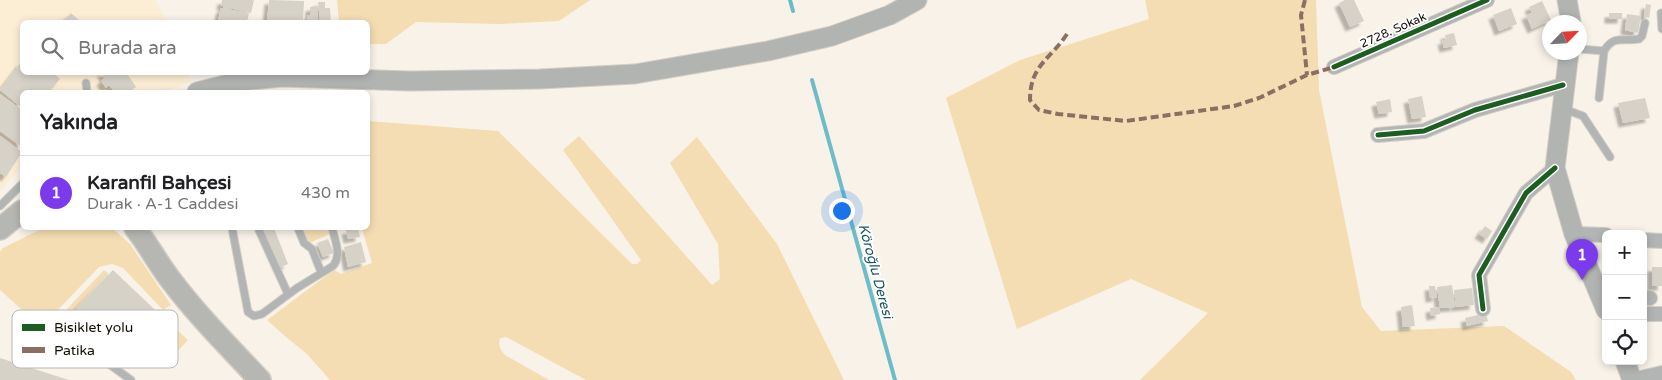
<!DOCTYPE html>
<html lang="tr">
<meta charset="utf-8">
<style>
:root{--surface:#fff;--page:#f2f2f2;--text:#202124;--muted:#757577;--line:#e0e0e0;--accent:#7c3aed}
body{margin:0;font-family:"Varela Round",sans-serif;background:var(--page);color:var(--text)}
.controls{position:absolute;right:15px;bottom:15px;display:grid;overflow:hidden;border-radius:8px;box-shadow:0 2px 8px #0003}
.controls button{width:45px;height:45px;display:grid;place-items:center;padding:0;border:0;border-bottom:1px solid var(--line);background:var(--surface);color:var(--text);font:25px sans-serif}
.compass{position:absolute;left:1542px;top:15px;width:45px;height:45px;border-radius:50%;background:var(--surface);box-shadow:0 2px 8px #0003;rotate:65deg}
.you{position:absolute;left:841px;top:210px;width:18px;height:18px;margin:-12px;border:4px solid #fff;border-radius:50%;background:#1a73e8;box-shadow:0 0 0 8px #1a73e833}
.badge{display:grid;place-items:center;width:32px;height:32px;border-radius:50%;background:var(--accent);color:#fff;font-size:16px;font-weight:700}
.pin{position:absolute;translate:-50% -41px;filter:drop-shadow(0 1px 2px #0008)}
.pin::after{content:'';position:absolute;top:26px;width:18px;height:15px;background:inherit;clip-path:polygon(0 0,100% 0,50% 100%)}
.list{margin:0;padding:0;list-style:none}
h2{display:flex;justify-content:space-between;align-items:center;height:65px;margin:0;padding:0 20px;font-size:21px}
h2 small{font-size:16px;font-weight:400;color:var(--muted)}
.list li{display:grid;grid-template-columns:32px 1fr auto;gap:15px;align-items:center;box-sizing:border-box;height:75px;padding:0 20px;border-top:1px solid var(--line)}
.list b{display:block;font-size:19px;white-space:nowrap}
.list p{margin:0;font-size:16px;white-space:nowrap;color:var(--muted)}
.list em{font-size:16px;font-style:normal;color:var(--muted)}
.icon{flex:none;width:28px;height:28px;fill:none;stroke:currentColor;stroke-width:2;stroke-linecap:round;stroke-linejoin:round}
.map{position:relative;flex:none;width:1662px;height:380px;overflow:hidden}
.search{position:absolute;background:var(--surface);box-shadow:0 2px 8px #0003;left:20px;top:20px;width:350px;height:55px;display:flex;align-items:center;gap:12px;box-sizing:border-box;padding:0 18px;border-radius:8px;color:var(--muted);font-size:19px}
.panel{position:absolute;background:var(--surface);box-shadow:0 2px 8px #0003;left:20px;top:90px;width:350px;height:140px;border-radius:8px}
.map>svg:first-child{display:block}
</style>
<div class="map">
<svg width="1662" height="380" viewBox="0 0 1662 380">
<defs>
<filter id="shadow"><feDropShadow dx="-4.5" dy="4.5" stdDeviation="1" flood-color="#0004"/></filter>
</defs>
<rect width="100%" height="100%" fill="#f8f2e8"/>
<path fill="#fceed5" d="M 0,0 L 155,0 L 167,22 L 22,22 L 22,72 L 188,73 L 192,82 L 163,92 L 22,92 L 22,166 L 0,191 Z"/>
<path fill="#f4ddb3" d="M 337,0 L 590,0 L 559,21 L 499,24 L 416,22 L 386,44 L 368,44 L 368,22 L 339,22 Z
M 1145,0 L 1316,0 L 1319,90 L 1362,307 L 1381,331 L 1504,326 L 1571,372 L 1576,380 L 1140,380 L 1208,313 L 1131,279 L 1017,329 L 946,98 L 1020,60 L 1149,19 Z
M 368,121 L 498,131 L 632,264 L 637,264 L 641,260 L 563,150 L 579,136 L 712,285 L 720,279 L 718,244 L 670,163 L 697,137 L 777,244 L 844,380 L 586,380 L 506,337 L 500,338 C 498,346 500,349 505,355 L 549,380 L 330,380 L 307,354 L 286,337 L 267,320 L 334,270 L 341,274 L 372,263 L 362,228 L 368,228 Z
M 43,228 L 112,228 L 130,244 L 171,305 L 163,310 L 123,268 L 112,264 L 99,267 L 52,316 L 39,325 L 0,290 L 0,252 L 3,248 Z
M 302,228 L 330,228 L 331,233 L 310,243 L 306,239 Z
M 104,270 L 108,273 L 61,325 L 50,327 Z
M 174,327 L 188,340 L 174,355 L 160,343 Z"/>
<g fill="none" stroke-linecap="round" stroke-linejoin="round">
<path stroke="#6dbdc8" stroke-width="4" d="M 790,0 L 793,11
M 812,80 L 895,380"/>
</g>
<path fill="#d7d2c8" filter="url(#shadow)" d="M 222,0 L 254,0 L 251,13 L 230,8 L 229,10 L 223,8 L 224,6 L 221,6 Z
M 269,0 L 304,1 L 303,22 L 267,22 Z
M 1345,0 L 1354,0 L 1364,21 L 1350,27 L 1339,3 Z
M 1542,1 L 1551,20 L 1532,29 L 1526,15 L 1532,13 L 1529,7 Z
M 318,2 L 325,2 L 325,8 L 330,8 L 331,21 L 320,21 Z
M 1646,4 L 1651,5 L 1649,18 L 1644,17 Z
M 317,6 L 318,22 L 308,22 L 307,16 L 310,15 L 310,7 Z
M 221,8 L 249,13 L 247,22 L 226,22 L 218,21 Z
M 1511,8 L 1517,24 L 1499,31 L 1493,15 Z
M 71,13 L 81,22 L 62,22 Z
M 1609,13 L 1622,13 L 1622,19 L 1609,19 Z
M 1627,14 L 1641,16 L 1638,33 L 1625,30 Z
M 1454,33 L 1457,45 L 1444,48 L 1442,40 L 1446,40 L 1445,35 Z
M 22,61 L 22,72 L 52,72 L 60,79 L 49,92 L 22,92 L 22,108 L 0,90 Z
M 101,72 L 126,72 L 136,87 L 129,92 L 115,92 L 109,85 L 106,88 L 101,81 L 105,78 Z
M 0,94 L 22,110 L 22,147 L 0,131 Z
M 1422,96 L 1426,117 L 1412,119 L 1408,99 Z
M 1645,98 L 1650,118 L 1623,123 L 1618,103 Z
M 1390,99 L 1392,112 L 1379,114 L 1376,102 Z
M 0,136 L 22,152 L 6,177 L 0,173 Z
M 1485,226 L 1492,231 L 1487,239 L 1479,234 Z
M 263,228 L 274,228 L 288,264 L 279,268 Z
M 358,228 L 360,237 L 348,239 L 346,230 Z
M 328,239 L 334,253 L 323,257 L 317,243 Z
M 361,242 L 366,262 L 348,267 L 344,247 Z
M 1652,267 L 1662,267 L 1662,286 L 1652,286 Z
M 113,270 L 170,324 L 134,363 L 76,308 Z
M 1452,285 L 1455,307 L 1440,308 L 1437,287 Z
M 1429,286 L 1435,286 L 1437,297 L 1430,298 Z
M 1472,288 L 1474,305 L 1456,307 L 1454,290 Z
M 1412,305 L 1415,326 L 1403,327 L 1401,307 Z
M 1439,307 L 1440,314 L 1431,316 L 1430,308 Z
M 1486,313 L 1488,321 L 1467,326 L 1465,318 Z
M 0,358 L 69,380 L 0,380 Z"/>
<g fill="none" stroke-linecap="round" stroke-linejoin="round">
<g stroke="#d2cdc5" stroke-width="9">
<path id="lane" d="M 1661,13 L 1662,29
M 1580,49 L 1604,51
M 86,83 L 87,92
M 1599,98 L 1604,51 C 1614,34 1624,42 1639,39 L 1642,36 L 1645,23
M 1564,109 L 1583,116 L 1610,157
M 0,206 L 22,184
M 232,228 L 248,312 L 254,316 L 262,314 L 297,288 L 333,266 C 342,255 335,240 332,228
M 258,228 L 288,294
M 298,228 L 304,243 L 312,249 L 321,272
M 51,341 L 109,364 L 131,380"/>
</g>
<g stroke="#d2cdc5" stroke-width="16">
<path id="street" d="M 1334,67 L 1487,0
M 1378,135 L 1424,131 L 1475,110 L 1563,85
M 1574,234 L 1606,235
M 1643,240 L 1662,241
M 1643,297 L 1650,298
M 1483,309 L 1479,275 L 1526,193 L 1555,168
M 1643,314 L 1662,314
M 1632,380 L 1662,373"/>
</g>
<g stroke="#d2cdc5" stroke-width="21">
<path id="secondary" d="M 1567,0 L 1571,22
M 1569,52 L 1555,168 L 1574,234 L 1606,310
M 197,92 L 241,81 L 282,77 L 410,81 L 540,79 L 635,74 L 768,51 L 832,36 L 890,15 L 917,0
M 1625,361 L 1632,380"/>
</g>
<g stroke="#d2cdc5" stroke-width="24">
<path id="primary" d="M 135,228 C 148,244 157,262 170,279 C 197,315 229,347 260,380
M 0,229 L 22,211"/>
</g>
<use href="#lane" stroke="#b2b5b3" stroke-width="7"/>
<use href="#street" stroke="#b2b5b3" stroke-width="14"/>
<use href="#secondary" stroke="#b2b4b1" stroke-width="19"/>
<use href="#primary" stroke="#b6b6b2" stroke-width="21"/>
<path stroke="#8d6e63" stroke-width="4" stroke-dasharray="8 4" stroke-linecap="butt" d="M 1305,0 L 1301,15 L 1307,75
M 1067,34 C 1050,60 1030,65 1030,100 L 1039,110 L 1058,114 L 1126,121 L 1234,106 L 1259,98 L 1307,75 L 1334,67"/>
<g stroke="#fff" stroke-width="8">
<path id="cycleway" d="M 1334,67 L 1487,0
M 1378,135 L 1424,131 L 1475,110 L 1563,85
M 1483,309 L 1479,275 L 1526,193 L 1555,168"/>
</g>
<use href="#cycleway" stroke="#1b5e20" stroke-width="5"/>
</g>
<g text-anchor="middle" stroke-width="4" stroke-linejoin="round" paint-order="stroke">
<g font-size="12" fill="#140e05" stroke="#fff">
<text transform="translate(1393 30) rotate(-24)" y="4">2728. Sokak</text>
</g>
<g font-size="14" font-style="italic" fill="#185762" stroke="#fff">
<text transform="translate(876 271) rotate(75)" y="5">Köroğlu Deresi</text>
</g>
</g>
<rect x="12" y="310" width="166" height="58" rx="8" fill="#fff" stroke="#b8b7b4" stroke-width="1"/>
<rect x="22" y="324" width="23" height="7" fill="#1b5e20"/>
<rect x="22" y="347" width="23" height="6" fill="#8d6e63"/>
<g font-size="14" fill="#140e05">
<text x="54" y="332">Bisiklet yolu</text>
<text x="54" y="355">Patika</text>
</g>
</svg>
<div class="controls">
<button>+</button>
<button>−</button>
<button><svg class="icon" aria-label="locate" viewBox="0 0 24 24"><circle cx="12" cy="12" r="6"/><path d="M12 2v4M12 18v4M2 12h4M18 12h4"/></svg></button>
</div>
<svg class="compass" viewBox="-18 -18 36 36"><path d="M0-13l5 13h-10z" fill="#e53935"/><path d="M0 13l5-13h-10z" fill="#757577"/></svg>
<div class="you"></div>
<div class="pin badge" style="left:1582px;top:280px">1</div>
<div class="search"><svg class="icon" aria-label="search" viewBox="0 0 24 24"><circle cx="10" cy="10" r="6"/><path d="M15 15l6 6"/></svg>Burada ara</div>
<section class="panel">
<h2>Yakında<small></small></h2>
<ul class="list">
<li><span class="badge">1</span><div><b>Karanfil Bahçesi</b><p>Durak · A-1 Caddesi</p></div><em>430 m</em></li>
</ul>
</section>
</div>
